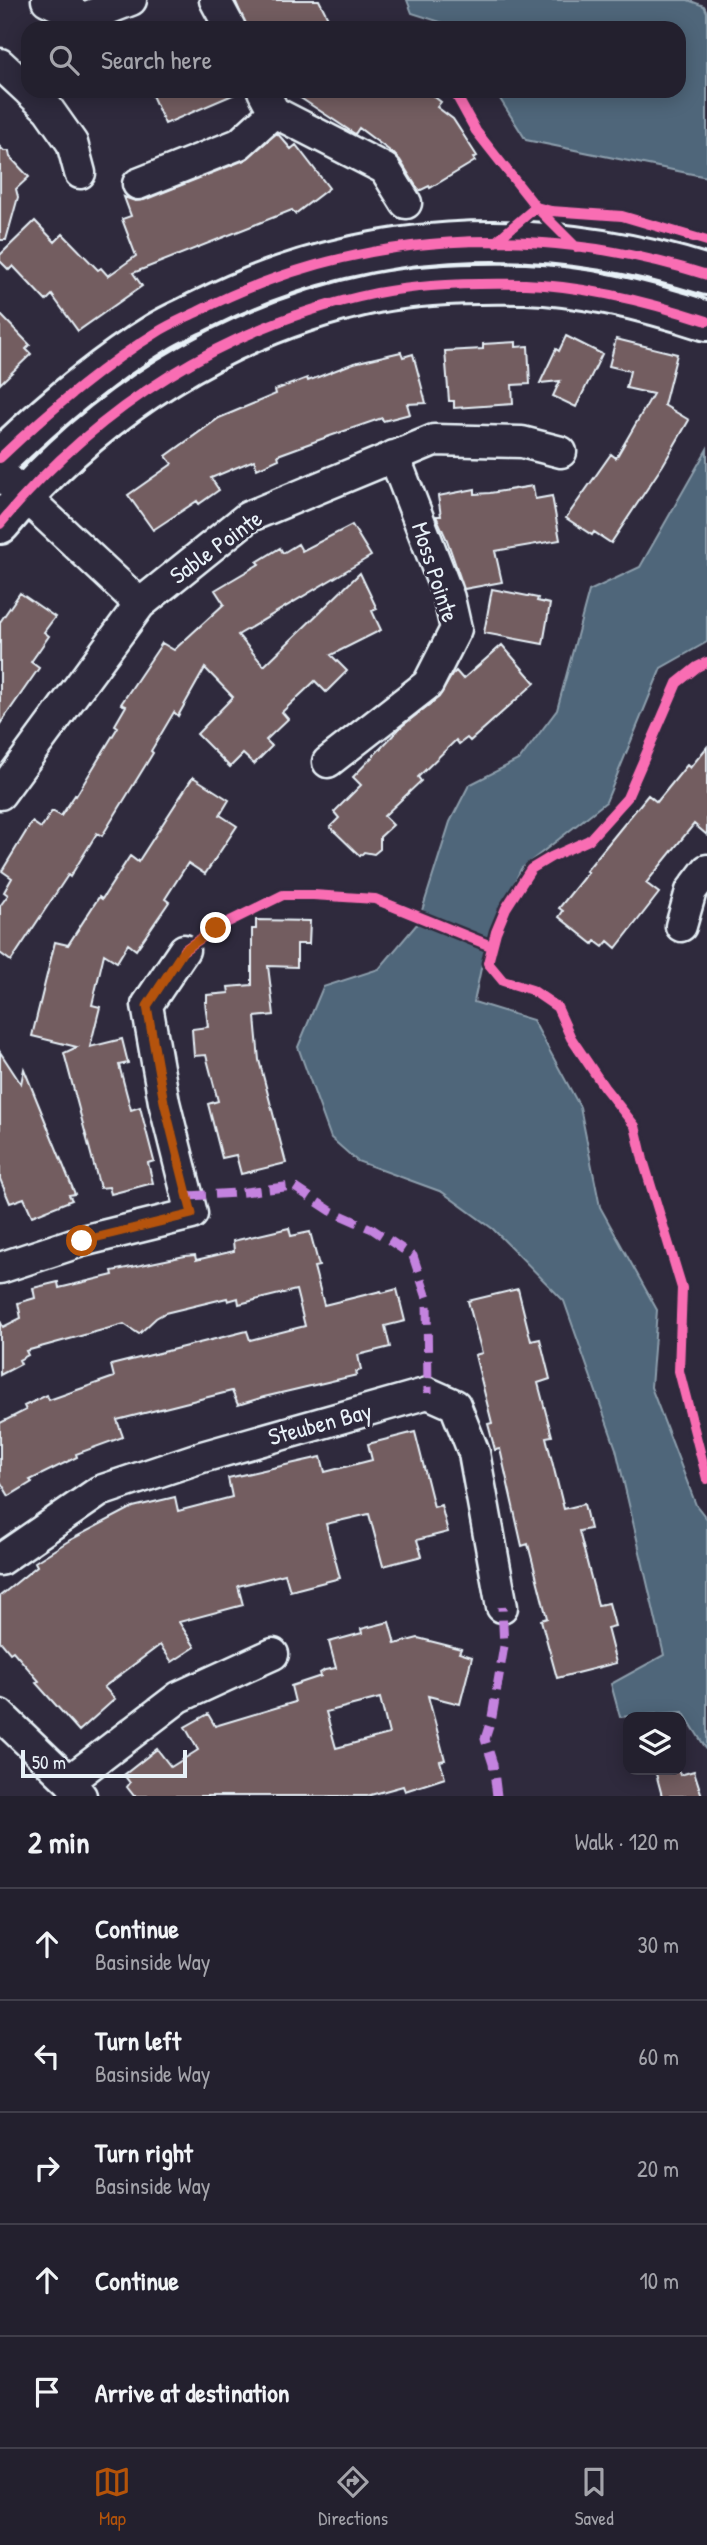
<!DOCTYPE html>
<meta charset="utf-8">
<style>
:root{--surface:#23202e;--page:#2f2d3a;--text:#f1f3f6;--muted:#a3a3aa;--line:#403e4a;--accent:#b45309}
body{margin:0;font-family:"Patrick Hand",sans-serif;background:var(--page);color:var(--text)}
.controls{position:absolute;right:21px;bottom:21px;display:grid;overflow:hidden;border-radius:14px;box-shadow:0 4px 18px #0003}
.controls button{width:63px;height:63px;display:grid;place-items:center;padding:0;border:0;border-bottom:2px solid var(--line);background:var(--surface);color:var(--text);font:35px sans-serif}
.scale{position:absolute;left:21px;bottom:18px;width:166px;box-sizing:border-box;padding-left:7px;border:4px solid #e8f1f8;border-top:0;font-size:19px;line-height:24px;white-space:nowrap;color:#e8f1f8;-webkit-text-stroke:5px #2f2a3d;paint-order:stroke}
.stop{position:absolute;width:21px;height:21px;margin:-16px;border:5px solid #b45309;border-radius:50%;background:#fff}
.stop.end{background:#b45309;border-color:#fff;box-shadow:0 2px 7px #0008}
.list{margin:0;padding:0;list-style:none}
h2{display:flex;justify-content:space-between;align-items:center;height:91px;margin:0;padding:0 28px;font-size:30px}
h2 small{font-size:23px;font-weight:400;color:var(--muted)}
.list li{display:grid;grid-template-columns:46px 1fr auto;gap:21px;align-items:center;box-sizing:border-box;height:112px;padding:0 28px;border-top:2px solid var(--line)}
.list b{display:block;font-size:26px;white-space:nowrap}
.list p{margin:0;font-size:23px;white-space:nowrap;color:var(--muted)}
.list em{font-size:23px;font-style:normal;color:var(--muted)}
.icon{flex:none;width:38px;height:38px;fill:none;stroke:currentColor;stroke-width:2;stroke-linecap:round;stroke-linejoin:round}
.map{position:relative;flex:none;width:707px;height:1796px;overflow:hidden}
.search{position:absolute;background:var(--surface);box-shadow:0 4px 18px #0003;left:21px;right:21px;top:21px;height:77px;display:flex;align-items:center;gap:18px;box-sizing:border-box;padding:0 24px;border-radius:21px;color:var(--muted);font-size:26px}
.sheet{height:651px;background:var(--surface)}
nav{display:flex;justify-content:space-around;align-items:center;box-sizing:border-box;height:98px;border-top:2px solid var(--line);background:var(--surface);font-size:19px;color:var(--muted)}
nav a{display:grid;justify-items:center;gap:4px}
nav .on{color:var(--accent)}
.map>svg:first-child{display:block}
</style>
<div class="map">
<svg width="707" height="1796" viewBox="0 0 707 1796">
<rect width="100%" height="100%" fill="#2f2a3d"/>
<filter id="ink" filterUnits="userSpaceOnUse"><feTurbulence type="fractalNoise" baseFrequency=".0143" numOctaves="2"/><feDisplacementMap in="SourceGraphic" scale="14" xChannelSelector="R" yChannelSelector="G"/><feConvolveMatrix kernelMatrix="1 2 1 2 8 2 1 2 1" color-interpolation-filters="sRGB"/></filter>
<g filter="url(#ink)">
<path fill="#4f667a" stroke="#8c9eac" stroke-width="2" d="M 407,0 L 688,0 L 704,6 L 707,12 L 707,177 L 526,140 L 495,91 L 679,91 L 679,28 L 450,28 L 447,24 L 412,13 Z
M 707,449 L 707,642 L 661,668 L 606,802 L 521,869 L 486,944 L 474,1002 L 533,1020 L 580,1107 L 600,1207 L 657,1310 L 651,1387 L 696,1505 L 707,1519 L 707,1750 L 683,1712 L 620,1717 L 611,1684 L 664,1655 L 616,1449 L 564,1301 L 493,1229 L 442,1192 L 357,1161 L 331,1138 L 298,1047 L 323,987 L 379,969 L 418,923 L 450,822 L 469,785 L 520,759 L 557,710 L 589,591 L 640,567 Z"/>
<path fill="#735d61" stroke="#e8f1f8" stroke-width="2" fill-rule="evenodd" d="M 235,0 L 319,0 L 333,28 L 247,28 Z
M 150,91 L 242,91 L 165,124 Z
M 290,91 L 427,91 L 441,102 L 437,107 L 453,119 L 477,156 L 473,158 L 475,161 L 430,188 L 429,186 L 419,191 L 400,160 L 394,154 L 359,128 L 355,134 L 352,132 Z
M 277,133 L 291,149 L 296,145 L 329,188 L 295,214 L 292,210 L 133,273 L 142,286 L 78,331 L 52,295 L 46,301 L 13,266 L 9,270 L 0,261 L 0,255 L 35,221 L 55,242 L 63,234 L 98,270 L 101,268 L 108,276 L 136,256 L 122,219 L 131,216 L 124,197 L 135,201 L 144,200 L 245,160 Z
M 0,147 L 4,151 L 9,151 L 10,157 L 29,177 L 16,189 L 18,197 L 6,240 L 0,240 Z
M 0,314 L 30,345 L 26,349 L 31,354 L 0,384 Z
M 566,336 L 602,354 L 576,407 L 553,396 L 560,381 L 540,383 L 556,349 L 559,351 Z
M 616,339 L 677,354 L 664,405 L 689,420 L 663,465 L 611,543 L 594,532 L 592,535 L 566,518 L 611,454 L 616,458 L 653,394 L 626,388 L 630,371 L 609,366 Z
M 516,342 L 516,347 L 528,346 L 530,384 L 512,385 L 513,404 L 454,408 L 454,401 L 449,401 L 445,351 L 483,349 L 483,344 Z
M 401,352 L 403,357 L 413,354 L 426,403 L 407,404 L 410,414 L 383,421 L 382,418 L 327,437 L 278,455 L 279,459 L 257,469 L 254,460 L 211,478 L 219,490 L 199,504 L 197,501 L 153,530 L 128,495 L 172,464 L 166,456 L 219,418 L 276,394 L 275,390 L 307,378 L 308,381 L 354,363 Z
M 533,486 L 535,499 L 552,496 L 560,540 L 495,551 L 502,582 L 464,589 L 447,540 L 436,516 L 441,516 L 438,496 L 475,489 L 475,494 L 490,493 Z
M 352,525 L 371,556 L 238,635 L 264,666 L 360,573 L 377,609 L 372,611 L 381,630 L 331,655 L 347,671 L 326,692 L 315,681 L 282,712 L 288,719 L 266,740 L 272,746 L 254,764 L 243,754 L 230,767 L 197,734 L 233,697 L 205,668 L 178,716 L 174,712 L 151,751 L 153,753 L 102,836 L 97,833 L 70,877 L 68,875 L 11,961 L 0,953 L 0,906 L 8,895 L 4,892 L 12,878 L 2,871 L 32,822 L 41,828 L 52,811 L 61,816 L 75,795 L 76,796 L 118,727 L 115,725 L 126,706 L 121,704 L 162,643 L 174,650 L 224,604 L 215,590 L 259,564 L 257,562 L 280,548 L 283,553 L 298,544 L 302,551 Z
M 492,589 L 538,598 L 537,601 L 550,604 L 543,644 L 484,633 Z
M 20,593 L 55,617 L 44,632 L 49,636 L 31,662 L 39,668 L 0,724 L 0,622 Z
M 502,645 L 535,683 L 470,741 L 467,738 L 459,744 L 456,740 L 418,777 L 421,781 L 384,816 L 393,825 L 380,837 L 380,849 L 374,854 L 364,852 L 360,856 L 330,827 L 339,818 L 334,812 L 361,785 L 353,777 L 402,726 L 439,697 L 452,675 L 456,671 L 463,679 Z
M 707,747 L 707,835 L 694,824 L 646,883 L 659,893 L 616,948 L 608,941 L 603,947 L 595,941 L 593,944 L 559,917 L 563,911 L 559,908 L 588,872 L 586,871 L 648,795 L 657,802 L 687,765 L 690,768 Z
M 193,777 L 229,800 L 220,815 L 237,826 L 205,874 L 188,863 L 165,899 L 169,902 L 136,950 L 128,944 L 117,962 L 104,954 L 92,1005 L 100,1007 L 90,1047 L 122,1039 L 128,1063 L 119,1065 L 131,1110 L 140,1107 L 154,1161 L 148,1163 L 153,1183 L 111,1194 L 109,1187 L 100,1188 L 64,1053 L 77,1047 L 32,1036 L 55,942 L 68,945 L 99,897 L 102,899 L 130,856 L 138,862 Z
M 256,920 L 310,921 L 309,944 L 297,944 L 297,967 L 268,966 L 274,1015 L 255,1017 L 259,1060 L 286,1163 L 241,1174 L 236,1155 L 222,1158 L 208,1104 L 218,1101 L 206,1055 L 194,1056 L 192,1029 L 208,1027 L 205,1002 L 207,1002 L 207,995 L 229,993 L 228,987 L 252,985 L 252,929 L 256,929 Z
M 0,1052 L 21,1084 L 24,1069 L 75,1194 L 69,1195 L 72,1200 L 32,1216 L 24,1198 L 10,1203 L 0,1179 Z
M 289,1228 L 291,1236 L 310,1232 L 319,1266 L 314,1267 L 324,1305 L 381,1291 L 382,1293 L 397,1289 L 405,1321 L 385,1326 L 390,1347 L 358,1355 L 361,1370 L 356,1372 L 357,1375 L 264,1397 L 238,1405 L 232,1391 L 117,1420 L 123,1437 L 76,1454 L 77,1457 L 30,1480 L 32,1482 L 9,1496 L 0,1481 L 0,1423 L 26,1410 L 24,1406 L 47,1395 L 49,1400 L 114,1377 L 111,1365 L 247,1331 L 250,1340 L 305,1326 L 296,1290 L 239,1304 L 238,1298 L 228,1301 L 227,1298 L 165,1313 L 156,1318 L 139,1334 L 124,1324 L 26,1351 L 28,1355 L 19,1360 L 21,1364 L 0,1375 L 0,1321 L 3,1327 L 21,1318 L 18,1303 L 35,1298 L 33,1288 L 58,1282 L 59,1288 L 113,1275 L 112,1271 L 185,1256 L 195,1255 L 196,1260 L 234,1251 L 233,1241 Z
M 518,1289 L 531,1341 L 540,1339 L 550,1379 L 538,1383 L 552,1436 L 546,1437 L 564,1509 L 584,1504 L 590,1529 L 579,1531 L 598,1605 L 609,1603 L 615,1626 L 607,1628 L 616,1663 L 557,1678 L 541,1620 L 547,1618 L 528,1544 L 522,1546 L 500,1449 L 495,1450 L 488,1424 L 492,1423 L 475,1355 L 482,1353 L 468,1301 Z
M 415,1432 L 434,1507 L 441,1505 L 448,1532 L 417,1540 L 422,1556 L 383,1566 L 369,1514 L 326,1524 L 340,1578 L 290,1591 L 285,1574 L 238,1586 L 243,1605 L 179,1622 L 195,1647 L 172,1662 L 160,1645 L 104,1687 L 115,1699 L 79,1731 L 36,1683 L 39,1681 L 13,1651 L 10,1653 L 0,1641 L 0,1596 L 37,1566 L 35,1562 L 70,1540 L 133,1507 L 175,1497 L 178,1511 L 232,1497 L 228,1478 L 321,1457 L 325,1472 L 372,1460 L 368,1444 Z
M 389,1622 L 395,1644 L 418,1638 L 461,1649 L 459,1653 L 472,1657 L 460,1704 L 428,1696 L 445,1760 L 440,1761 L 445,1778 L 405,1791 L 403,1786 L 367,1796 L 134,1796 L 127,1787 L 130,1783 L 124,1775 L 157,1749 L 171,1767 L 198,1750 L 185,1727 L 208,1714 L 215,1726 L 295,1702 L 291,1686 L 321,1676 L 320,1673 L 325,1670 L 336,1668 L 329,1642 L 362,1633 L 361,1629 ZM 380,1698 L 389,1734 L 336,1748 L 326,1712 Z
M 655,1770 L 678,1770 L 680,1775 L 694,1771 L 702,1796 L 662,1796 Z"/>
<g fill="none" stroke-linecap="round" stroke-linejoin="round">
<g stroke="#e8f1f8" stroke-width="35">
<path id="minor" d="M 47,0 L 84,18 L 131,0
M 215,0 L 230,28
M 0,64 L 28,90
M 29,91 L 48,109 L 72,143 L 80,173
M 263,91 L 274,112 L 385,169 L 406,203
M 138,184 L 239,144 L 274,112
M 0,473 L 140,604
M 328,762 L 428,684 L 456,629 L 449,598 L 394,456
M 0,794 L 140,604 L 248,517 L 434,440 L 522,442 L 561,452
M 681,926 L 691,891 L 707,870
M 0,1268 L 82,1241 L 192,1214 L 164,1102 L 147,1005 L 184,950
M 0,1560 L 100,1491 L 202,1457 L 428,1393 L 455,1405 L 474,1453 L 502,1607
M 0,1715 L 69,1781 L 81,1796
M 69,1781 L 179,1697 L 273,1654"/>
</g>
<g stroke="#e8f1f8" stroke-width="44">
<path id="major" d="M 0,458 C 48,412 99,368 156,333 C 170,324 185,318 199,311 C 358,230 537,221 707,275
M 0,524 C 97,407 227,324 377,293 C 423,284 479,283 525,284 C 587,286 649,302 707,321"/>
</g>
<use href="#minor" stroke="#2f2a3d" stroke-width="30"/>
<use href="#major" stroke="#2f2a3d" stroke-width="38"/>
<path stroke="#c483df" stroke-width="9" stroke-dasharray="18 9" stroke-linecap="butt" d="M 188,1196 L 237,1193 L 293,1186 L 331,1211 L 372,1229 L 413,1256 L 427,1298 L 428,1393
M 497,1796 L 493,1764 L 485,1739 L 492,1717 L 504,1646 L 502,1607"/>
<g stroke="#2f2a3d" stroke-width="15">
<path id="cycleway" d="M 454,91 L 476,131 L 536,207 L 551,211 L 622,216 L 707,241
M 495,242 L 536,207 L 576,247
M 0,458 C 48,412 99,368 156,333 C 170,324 185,318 199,311 C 358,230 537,221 707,275
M 0,524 C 97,407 227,324 377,293 C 423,284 479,283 525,284 C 587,286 649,302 707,321
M 707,662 L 697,667 L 677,683 L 627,798 L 589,840 L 551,857 L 531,869 L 506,908 L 496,932 L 488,963 L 503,981 L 532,990 L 557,1007 L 571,1038 L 604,1087 L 635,1126 L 643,1160 L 682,1288 L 679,1371 L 707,1479
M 184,950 L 216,928 L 283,895 L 313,895 L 375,899 L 491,946"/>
</g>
<use href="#cycleway" stroke="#f96db3" stroke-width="10"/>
</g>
</g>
<g fill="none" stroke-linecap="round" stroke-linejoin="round" filter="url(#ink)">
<path stroke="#b45309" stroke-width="9" d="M 82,1241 L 192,1214 L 164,1102 L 147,1006 L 184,950 L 216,928"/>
</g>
<g text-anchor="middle" stroke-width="6" stroke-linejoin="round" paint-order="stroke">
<g font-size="24" fill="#e8f1f8" stroke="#2f2a3d">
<text transform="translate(216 547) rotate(-36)" y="8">Sable Pointe</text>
<text transform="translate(435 572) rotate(72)" y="8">Moss Pointe</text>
<text transform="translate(320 1424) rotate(-15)" y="8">Steuben Bay</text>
</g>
</g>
</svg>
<div class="controls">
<button><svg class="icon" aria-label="layers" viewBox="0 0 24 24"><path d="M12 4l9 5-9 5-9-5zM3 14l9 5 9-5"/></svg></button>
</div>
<div class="scale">50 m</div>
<div class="stop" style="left:82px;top:1241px"></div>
<div class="stop end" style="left:216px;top:928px"></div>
<div class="search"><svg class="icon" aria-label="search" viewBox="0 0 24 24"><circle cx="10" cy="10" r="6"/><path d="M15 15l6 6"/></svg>Search here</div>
</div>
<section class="sheet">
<h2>2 min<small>Walk · 120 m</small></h2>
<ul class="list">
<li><svg class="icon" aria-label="ahead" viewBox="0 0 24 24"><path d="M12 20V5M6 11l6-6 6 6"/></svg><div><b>Continue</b><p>Basinside Way</p></div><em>30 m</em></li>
<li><svg class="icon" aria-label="left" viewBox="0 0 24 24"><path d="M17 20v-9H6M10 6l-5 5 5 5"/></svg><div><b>Turn left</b><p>Basinside Way</p></div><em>60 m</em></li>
<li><svg class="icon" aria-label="right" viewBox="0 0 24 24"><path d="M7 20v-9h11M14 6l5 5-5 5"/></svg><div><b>Turn right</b><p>Basinside Way</p></div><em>20 m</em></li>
<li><svg class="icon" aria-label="ahead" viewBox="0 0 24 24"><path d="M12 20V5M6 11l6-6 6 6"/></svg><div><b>Continue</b></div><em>10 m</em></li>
<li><svg class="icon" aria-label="arrive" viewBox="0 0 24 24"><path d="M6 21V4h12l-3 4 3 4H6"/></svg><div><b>Arrive at destination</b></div></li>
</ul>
</section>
<nav>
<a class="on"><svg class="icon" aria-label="map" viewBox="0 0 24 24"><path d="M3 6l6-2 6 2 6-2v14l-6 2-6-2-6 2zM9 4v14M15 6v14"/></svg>Map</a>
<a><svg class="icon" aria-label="directions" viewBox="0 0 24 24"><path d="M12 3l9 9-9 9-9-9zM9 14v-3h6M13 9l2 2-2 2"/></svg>Directions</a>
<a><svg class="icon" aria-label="saved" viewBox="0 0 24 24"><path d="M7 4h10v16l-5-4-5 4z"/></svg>Saved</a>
</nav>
